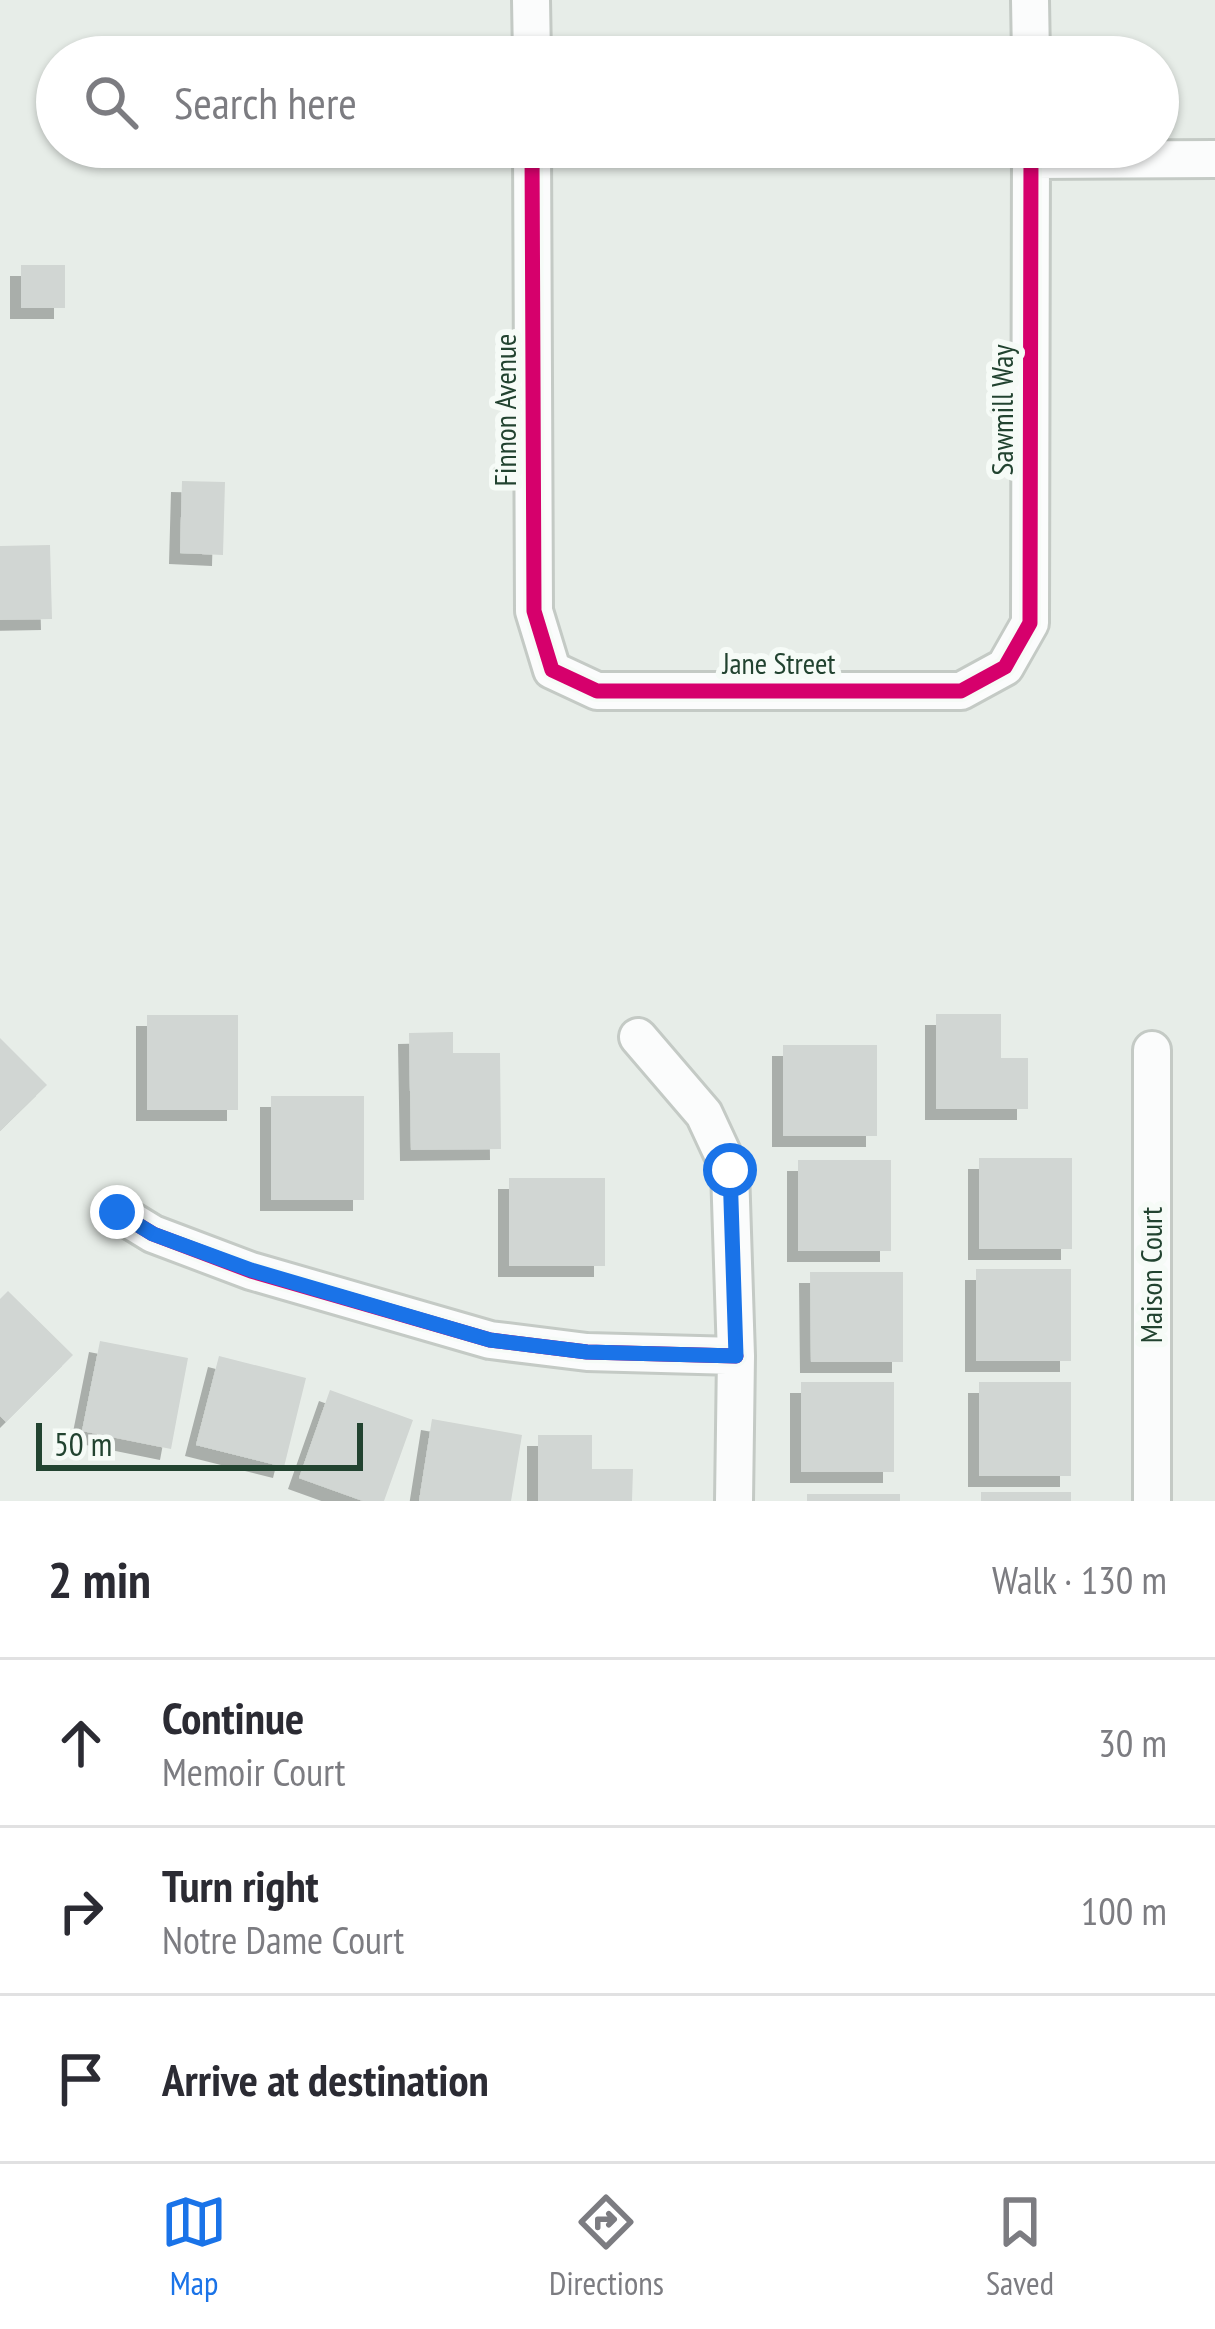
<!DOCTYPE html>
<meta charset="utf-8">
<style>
:root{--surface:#fff;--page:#f2f2f3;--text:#2b2b33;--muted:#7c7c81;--line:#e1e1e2;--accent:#1a73e8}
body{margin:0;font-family:"PT Sans Narrow",sans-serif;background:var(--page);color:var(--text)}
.scale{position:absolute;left:36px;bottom:30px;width:327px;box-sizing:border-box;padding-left:12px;border:6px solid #224330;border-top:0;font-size:33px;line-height:42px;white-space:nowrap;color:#224330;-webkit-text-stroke:9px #f6fbf7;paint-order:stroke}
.stop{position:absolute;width:36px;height:36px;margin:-27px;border:9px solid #1a73e8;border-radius:50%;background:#fff}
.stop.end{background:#1a73e8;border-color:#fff;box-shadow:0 3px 12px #0008}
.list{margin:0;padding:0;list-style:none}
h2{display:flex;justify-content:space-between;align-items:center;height:156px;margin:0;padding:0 48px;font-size:51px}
h2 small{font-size:39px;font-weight:400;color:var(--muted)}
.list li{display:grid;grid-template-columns:78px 1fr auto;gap:36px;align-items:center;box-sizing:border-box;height:168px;padding:0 48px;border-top:3px solid var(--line)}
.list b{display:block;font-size:45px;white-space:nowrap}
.list p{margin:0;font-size:39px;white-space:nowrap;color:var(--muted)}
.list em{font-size:39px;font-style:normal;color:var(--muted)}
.icon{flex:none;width:66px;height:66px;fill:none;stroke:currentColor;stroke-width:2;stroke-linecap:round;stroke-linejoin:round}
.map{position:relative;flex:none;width:1215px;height:1501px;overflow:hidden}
.search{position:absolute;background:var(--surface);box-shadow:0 3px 9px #0004;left:36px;right:36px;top:36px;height:132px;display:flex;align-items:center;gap:30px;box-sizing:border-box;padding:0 42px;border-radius:66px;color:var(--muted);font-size:45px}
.sheet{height:660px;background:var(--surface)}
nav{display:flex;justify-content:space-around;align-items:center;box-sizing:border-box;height:168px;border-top:3px solid var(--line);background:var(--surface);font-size:33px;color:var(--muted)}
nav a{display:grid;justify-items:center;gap:6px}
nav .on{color:var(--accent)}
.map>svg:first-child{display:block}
</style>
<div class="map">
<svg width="1215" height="1501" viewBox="0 0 1215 1501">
<defs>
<filter id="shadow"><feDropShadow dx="-11" dy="11" stdDeviation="0" flood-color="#0004"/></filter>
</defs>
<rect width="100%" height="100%" fill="#e7ede8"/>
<path fill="#d1d6d3" filter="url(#shadow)" d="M 21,265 L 65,265 L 65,308 L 21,308 Z
M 182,481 L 225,482 L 223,555 L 180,553 Z
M 50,545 L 52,619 L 0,620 L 0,546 Z
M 936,1014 L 1001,1014 L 1001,1058 L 1028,1058 L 1028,1109 L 936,1109 Z
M 147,1015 L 238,1015 L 238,1110 L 147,1110 Z
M 453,1032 L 453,1053 L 500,1053 L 501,1149 L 411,1150 L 409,1033 Z
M 0,1038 L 47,1085 L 0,1131 Z
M 783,1045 L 877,1045 L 877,1136 L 783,1136 Z
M 271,1096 L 364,1096 L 364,1200 L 271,1200 Z
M 979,1158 L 1072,1158 L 1072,1249 L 979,1249 Z
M 798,1160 L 891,1160 L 891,1251 L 798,1251 Z
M 509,1178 L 605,1178 L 605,1266 L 509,1266 Z
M 976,1269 L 1071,1269 L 1071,1361 L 976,1361 Z
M 810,1272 L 903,1272 L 903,1362 L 811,1362 Z
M 8,1291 L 73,1355 L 6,1422 L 0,1416 L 0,1299 Z
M 100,1341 L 188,1358 L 171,1449 L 82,1431 Z
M 219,1356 L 306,1378 L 284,1467 L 196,1445 Z
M 801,1382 L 894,1382 L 894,1472 L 801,1472 Z
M 979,1382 L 1071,1382 L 1071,1476 L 979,1476 Z
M 330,1390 L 413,1420 L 384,1501 L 363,1501 L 299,1478 Z
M 432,1419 L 522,1435 L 511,1501 L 419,1501 Z
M 538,1435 L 592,1435 L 592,1469 L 633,1469 L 632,1501 L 538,1501 Z
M 981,1492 L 1071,1492 L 1071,1501 L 981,1501 Z
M 807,1494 L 900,1494 L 900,1501 L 807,1501 Z"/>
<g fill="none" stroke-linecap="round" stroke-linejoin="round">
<g stroke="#c4cac5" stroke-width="42">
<path id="minor" d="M 531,0 L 532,57
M 1030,0 L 1031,57
M 532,147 L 534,611 L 552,670 L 597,691 L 961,691 L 1005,667 L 1030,623 L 1031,147
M 1031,160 L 1215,159
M 638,1037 L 704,1114 L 730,1170 L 736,1356 L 734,1501
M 117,1212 L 153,1234 L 251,1271 L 490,1340 L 587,1352 L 736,1356
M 1152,1501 L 1152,1050"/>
</g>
<use href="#minor" stroke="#fbfcfc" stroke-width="36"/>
<g stroke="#f6fbf7" stroke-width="22">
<path id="cycleway" d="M 532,147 L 534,611 L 552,670 L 597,691 L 961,691 L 1005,667 L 1030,623 L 1031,147
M 117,1212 L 153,1234 L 251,1271 L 490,1340 L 587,1352 L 736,1356"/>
</g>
<use href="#cycleway" stroke="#d6006c" stroke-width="15"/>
</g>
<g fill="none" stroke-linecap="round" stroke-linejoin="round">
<path stroke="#1a73e8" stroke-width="15" d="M 117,1212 L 153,1234 L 251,1270 L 490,1340 L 587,1352 L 736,1356 L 730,1170"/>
</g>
<g text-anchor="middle" stroke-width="12" stroke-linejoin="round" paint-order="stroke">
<g font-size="30" fill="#224330" stroke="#f6fbf7">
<text transform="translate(506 410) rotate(-90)" y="10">Finnon Avenue</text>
<text transform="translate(1003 410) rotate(-90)" y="10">Sawmill Way</text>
<text x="779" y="674">Jane Street</text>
<text transform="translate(1152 1275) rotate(-90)" y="10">Maison Court</text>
</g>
</g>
</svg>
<div class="scale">50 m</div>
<div class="stop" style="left:730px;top:1170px"></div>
<div class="stop end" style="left:117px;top:1212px"></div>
<div class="search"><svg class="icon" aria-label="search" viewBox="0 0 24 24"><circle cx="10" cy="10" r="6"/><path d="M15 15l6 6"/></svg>Search here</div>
</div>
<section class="sheet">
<h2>2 min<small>Walk · 130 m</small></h2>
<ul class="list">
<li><svg class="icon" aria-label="ahead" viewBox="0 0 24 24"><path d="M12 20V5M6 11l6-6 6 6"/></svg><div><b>Continue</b><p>Memoir Court</p></div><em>30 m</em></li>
<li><svg class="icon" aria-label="right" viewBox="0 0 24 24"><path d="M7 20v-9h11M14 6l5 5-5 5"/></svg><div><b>Turn right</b><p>Notre Dame Court</p></div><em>100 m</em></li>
<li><svg class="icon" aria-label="arrive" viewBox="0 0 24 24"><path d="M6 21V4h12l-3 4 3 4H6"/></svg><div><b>Arrive at destination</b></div></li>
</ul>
</section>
<nav>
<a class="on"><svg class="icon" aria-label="map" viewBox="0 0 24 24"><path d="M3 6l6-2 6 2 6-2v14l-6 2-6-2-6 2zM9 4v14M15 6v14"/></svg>Map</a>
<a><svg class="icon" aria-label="directions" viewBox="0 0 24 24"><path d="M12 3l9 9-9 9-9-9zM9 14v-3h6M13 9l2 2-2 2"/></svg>Directions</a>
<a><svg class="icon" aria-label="saved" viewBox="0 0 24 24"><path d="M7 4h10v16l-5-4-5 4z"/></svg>Saved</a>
</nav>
